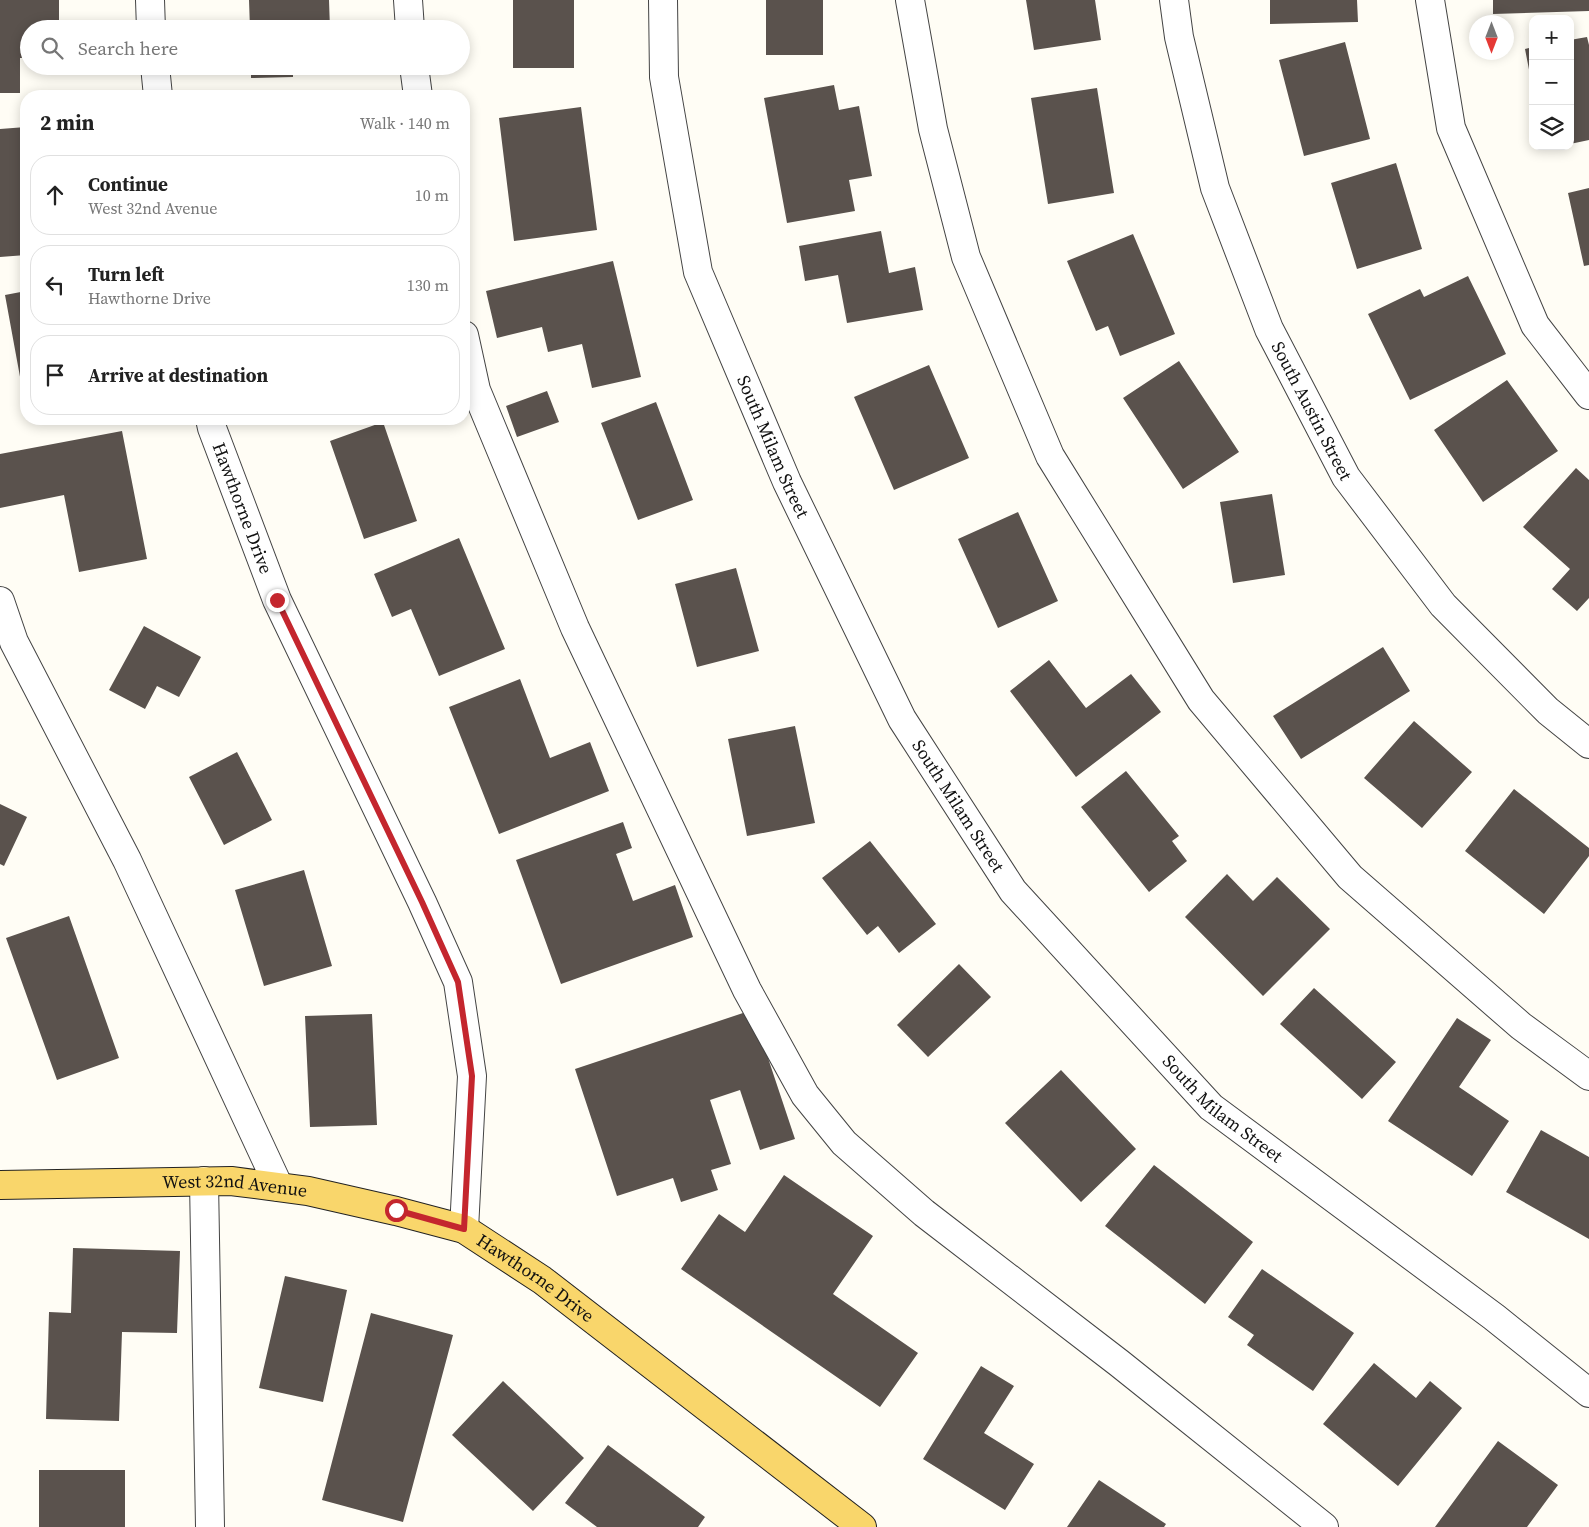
<!DOCTYPE html>
<meta charset="utf-8">
<style>
:root{--surface:#fff;--page:#f2f2f2;--text:#222;--muted:#767676;--line:#e0e0e0}
body{margin:0;font-family:"Source Serif 4",serif;background:var(--page);color:var(--text)}
.controls{position:absolute;right:15px;top:15px;display:grid;overflow:hidden;border-radius:10px;box-shadow:0 2px 12px #0003}
.controls button{width:45px;height:45px;display:grid;place-items:center;padding:0;border:0;border-bottom:1px solid var(--line);background:var(--surface);color:var(--text);font:25px sans-serif}
.compass{position:absolute;left:1469px;top:15px;width:45px;height:45px;border-radius:50%;background:var(--surface);box-shadow:0 2px 12px #0003;rotate:180deg}
.stop{position:absolute;width:15px;height:15px;margin:-11px;border:4px solid #c4262e;border-radius:50%;background:#fff}
.stop.end{background:#c4262e;border-color:#fff;box-shadow:0 1px 5px #0008}
.list{margin:0;padding:0;list-style:none}
h2{display:flex;justify-content:space-between;align-items:center;height:65px;margin:0;padding:0 20px;font-size:21px}
h2 small{font-size:16px;font-weight:400;color:var(--muted)}
.list li{display:grid;grid-template-columns:32px 1fr auto;gap:15px;align-items:center;box-sizing:border-box;height:80px;margin:0 10px 10px;padding:0 10px;border:1px solid var(--line);border-radius:20px}
.list b{display:block;font-size:19px;white-space:nowrap}
.list p{margin:0;font-size:16px;white-space:nowrap;color:var(--muted)}
.list em{font-size:16px;font-style:normal;color:var(--muted)}
.icon{flex:none;width:28px;height:28px;fill:none;stroke:currentColor;stroke-width:2;stroke-linecap:round;stroke-linejoin:round}
.map{position:relative;flex:none;width:1589px;height:1527px;overflow:hidden}
.search{position:absolute;background:var(--surface);box-shadow:0 2px 12px #0003;left:20px;top:20px;width:450px;height:55px;display:flex;align-items:center;gap:12px;box-sizing:border-box;padding:0 18px;border-radius:28px;color:var(--muted);font-size:19px}
.panel{position:absolute;background:var(--surface);box-shadow:0 2px 12px #0003;left:20px;top:90px;width:450px;height:335px;border-radius:20px}
.map>svg:first-child{display:block}
</style>
<div class="map">
<svg width="1589" height="1527" viewBox="0 0 1589 1527">
<rect width="100%" height="100%" fill="#fffdf5"/>
<path fill="#5a524d" d="M 0,0 L 59,0 L 59,29 L 29,29 L 29,58 L 20,58 L 20,93 L 0,93 Z
M 249,0 L 329,0 L 330,29 L 250,29 Z
M 513,0 L 574,0 L 574,68 L 513,68 Z
M 766,0 L 823,0 L 823,55 L 766,55 Z
M 1026,0 L 1095,0 L 1101,40 L 1034,50 Z
M 1270,0 L 1357,0 L 1358,22 L 1270,24 Z
M 1493,0 L 1589,0 L 1589,11 L 1493,14 Z
M 1587,37 L 1589,45 L 1589,140 L 1570,144 L 1570,40 Z
M 1345,42 L 1370,139 L 1304,156 L 1279,60 Z
M 1533,47 L 1533,85 L 1532,85 L 1525,49 Z
M 251,66 L 293,66 L 293,77 L 251,78 Z
M 834,85 L 839,110 L 859,106 L 872,176 L 849,180 L 855,211 L 787,223 L 764,98 Z
M 1097,88 L 1114,193 L 1048,204 L 1031,98 Z
M 581,107 L 597,230 L 514,241 L 499,118 Z
M 26,127 L 26,255 L 0,257 L 0,129 Z
M 1396,163 L 1422,249 L 1357,269 L 1331,183 Z
M 1589,188 L 1589,265 L 1584,266 L 1568,193 Z
M 881,231 L 889,273 L 915,267 L 923,310 L 847,323 L 838,275 L 805,281 L 799,246 Z
M 1133,234 L 1175,334 L 1120,356 L 1108,326 L 1096,331 L 1067,261 Z
M 613,261 L 641,377 L 592,388 L 582,344 L 548,352 L 542,327 L 497,338 L 486,291 Z
M 1468,276 L 1506,354 L 1410,400 L 1368,314 L 1420,289 L 1424,297 Z
M 26,291 L 26,404 L 25,404 L 5,295 Z
M 1179,361 L 1239,452 L 1183,489 L 1123,398 Z
M 929,365 L 969,458 L 894,490 L 854,397 Z
M 1507,380 L 1558,451 L 1483,502 L 1434,430 Z
M 547,391 L 559,422 L 517,437 L 506,406 Z
M 656,402 L 693,500 L 638,520 L 601,423 Z
M 383,422 L 417,521 L 364,539 L 330,441 Z
M 122,431 L 147,559 L 79,572 L 64,495 L 0,508 L 0,454 Z
M 1576,468 L 1589,480 L 1589,598 L 1577,611 L 1552,589 L 1570,569 L 1523,527 Z
M 1272,494 L 1285,575 L 1233,583 L 1220,502 Z
M 1018,512 L 1058,601 L 998,628 L 958,539 Z
M 459,538 L 505,649 L 439,676 L 411,609 L 392,617 L 374,574 Z
M 736,568 L 759,651 L 697,667 L 675,584 Z
M 144,626 L 201,657 L 179,697 L 157,686 L 145,709 L 109,690 Z
M 1383,647 L 1410,691 L 1301,759 L 1273,716 Z
M 1049,660 L 1086,708 L 1131,674 L 1161,712 L 1076,777 L 1010,691 Z
M 520,679 L 550,758 L 590,742 L 609,791 L 499,834 L 449,707 Z
M 1414,721 L 1472,772 L 1422,828 L 1364,778 Z
M 795,726 L 815,823 L 747,836 L 728,739 Z
M 237,752 L 272,820 L 224,845 L 189,777 Z
M 1126,771 L 1179,836 L 1172,841 L 1187,861 L 1149,892 L 1081,807 Z
M 1514,789 L 1589,848 L 1589,856 L 1544,914 L 1465,851 Z
M 0,804 L 27,817 L 4,866 L 0,864 Z
M 623,822 L 632,848 L 616,854 L 633,901 L 675,885 L 693,937 L 561,984 L 516,860 Z
M 870,841 L 936,924 L 899,953 L 878,926 L 867,935 L 822,878 Z
M 304,870 L 332,966 L 264,986 L 235,890 Z
M 1227,874 L 1253,901 L 1277,877 L 1330,929 L 1263,996 L 1185,917 Z
M 69,916 L 119,1058 L 57,1080 L 6,938 Z
M 959,964 L 991,997 L 928,1057 L 897,1025 Z
M 1314,988 L 1396,1062 L 1362,1099 L 1280,1024 Z
M 752,1010 L 795,1139 L 760,1150 L 740,1090 L 710,1100 L 731,1164 L 711,1170 L 718,1190 L 681,1202 L 673,1178 L 617,1196 L 575,1069 Z
M 372,1014 L 377,1125 L 310,1127 L 305,1016 Z
M 1457,1018 L 1491,1040 L 1459,1087 L 1509,1121 L 1472,1176 L 1388,1121 Z
M 1061,1070 L 1136,1149 L 1081,1202 L 1005,1123 Z
M 1541,1130 L 1589,1157 L 1589,1239 L 1506,1192 Z
M 1154,1165 L 1253,1242 L 1205,1304 L 1105,1226 Z
M 784,1175 L 873,1236 L 833,1294 L 918,1353 L 880,1407 L 681,1269 L 719,1214 L 745,1232 Z
M 73,1248 L 180,1251 L 177,1333 L 122,1332 L 119,1421 L 46,1419 L 49,1312 L 71,1313 Z
M 1262,1269 L 1354,1333 L 1313,1391 L 1247,1345 L 1254,1335 L 1228,1317 Z
M 285,1276 L 347,1290 L 323,1402 L 259,1388 Z
M 371,1313 L 453,1335 L 403,1522 L 322,1500 Z
M 1374,1363 L 1416,1398 L 1430,1381 L 1462,1408 L 1398,1486 L 1323,1424 Z
M 981,1366 L 1014,1386 L 984,1433 L 1034,1464 L 1005,1510 L 923,1459 Z
M 503,1381 L 584,1458 L 533,1511 L 452,1435 Z
M 1498,1441 L 1558,1485 L 1527,1527 L 1435,1527 Z
M 608,1445 L 705,1517 L 698,1527 L 597,1527 L 565,1503 Z
M 39,1470 L 125,1470 L 125,1527 L 39,1527 Z
M 1099,1480 L 1166,1524 L 1164,1527 L 1067,1527 Z"/>
<g fill="none" stroke-linecap="round" stroke-linejoin="round">
<g stroke="#444" stroke-width="30">
<g id="minor">
<path d="M 150,0 L 151,29"/>
<path d="M 408,0 L 410,29"/>
<path id="s1" d="M 663,0 L 664,77 L 698,272 L 787,482 L 902,719 L 1013,891 L 1211,1107 L 1494,1317 L 1589,1393"/>
<path d="M 910,0 L 933,129 L 966,257 L 1050,456 L 1201,700 L 1350,877 L 1521,1026 L 1589,1076"/>
<path id="s2" d="M 1174,0 L 1179,37 L 1215,188 L 1269,329 L 1346,477 L 1443,605 L 1548,711 L 1589,744"/>
<path d="M 1430,0 L 1451,128 L 1535,325 L 1589,395"/>
<path d="M 155,66 L 158,96"/>
<path d="M 414,66 L 418,96"/>
<path d="M 464,335 L 476,390 L 575,628 L 747,990 L 805,1095 L 844,1143 L 924,1213 L 1119,1363 L 1324,1527"/>
<path id="s3" d="M 210,419 L 212,428 L 277,600 L 422,902 L 458,982 L 472,1076 L 464,1229"/>
<path d="M 0,601 L 14,642 L 127,860 L 279,1187"/>
<path d="M 204,1181 L 210,1527"/>
</g>
</g>
<g stroke="#222" stroke-width="30">
<g id="major">
<path id="s4" d="M 0,1185 L 231,1181 L 308,1191 L 396,1211 L 464,1229 L 542,1280 L 862,1527"/>
</g>
</g>
<use href="#minor" stroke="#fff" stroke-width="28"/>
<use href="#major" stroke="#f9d66b" stroke-width="28"/>
</g>
<g fill="none" stroke-linecap="round" stroke-linejoin="round">
<path stroke="#c4262e" stroke-width="6" d="M 277,600 L 422,902 L 458,982 L 472,1076 L 464,1229 L 396,1210"/>
</g>
<g text-anchor="middle" stroke-width="5" stroke-linejoin="round" paint-order="stroke">
<g font-size="18" fill="#111" stroke="#fff">
<text dy="6" stroke="none"><textPath href="#s2" startOffset="436">South Austin Street</textPath></text>
<text dy="6" stroke="none"><textPath href="#s1" startOffset="465">South Milam Street</textPath></text>
<text dy="6" stroke="none"><textPath href="#s3" startOffset="95">Hawthorne Drive</textPath></text>
<text dy="6" stroke="none"><textPath href="#s1" startOffset="870">South Milam Street</textPath></text>
<text dy="6" stroke="none"><textPath href="#s1" startOffset="1274">South Milam Street</textPath></text>
<text dy="6" stroke="none"><textPath href="#s4" startOffset="235">West 32nd Avenue</textPath></text>
<text dy="6" stroke="none"><textPath href="#s4" startOffset="556">Hawthorne Drive</textPath></text>
</g>
</g>
</svg>
<div class="controls">
<button>+</button>
<button>−</button>
<button><svg class="icon" aria-label="layers" viewBox="0 0 24 24"><path d="M12 4l9 5-9 5-9-5zM3 14l9 5 9-5"/></svg></button>
</div>
<svg class="compass" viewBox="-18 -18 36 36"><path d="M0-13l5 13h-10z" fill="#e53935"/><path d="M0 13l5-13h-10z" fill="#767676"/></svg>
<div class="stop" style="left:396px;top:1210px"></div>
<div class="stop end" style="left:277px;top:600px"></div>
<div class="search"><svg class="icon" aria-label="search" viewBox="0 0 24 24"><circle cx="10" cy="10" r="6"/><path d="M15 15l6 6"/></svg>Search here</div>
<section class="panel">
<h2>2 min<small>Walk · 140 m</small></h2>
<ul class="list">
<li><svg class="icon" aria-label="ahead" viewBox="0 0 24 24"><path d="M12 20V5M6 11l6-6 6 6"/></svg><div><b>Continue</b><p>West 32nd Avenue</p></div><em>10 m</em></li>
<li><svg class="icon" aria-label="left" viewBox="0 0 24 24"><path d="M17 20v-9H6M10 6l-5 5 5 5"/></svg><div><b>Turn left</b><p>Hawthorne Drive</p></div><em>130 m</em></li>
<li><svg class="icon" aria-label="arrive" viewBox="0 0 24 24"><path d="M6 21V4h12l-3 4 3 4H6"/></svg><div><b>Arrive at destination</b></div></li>
</ul>
</section>
</div>
